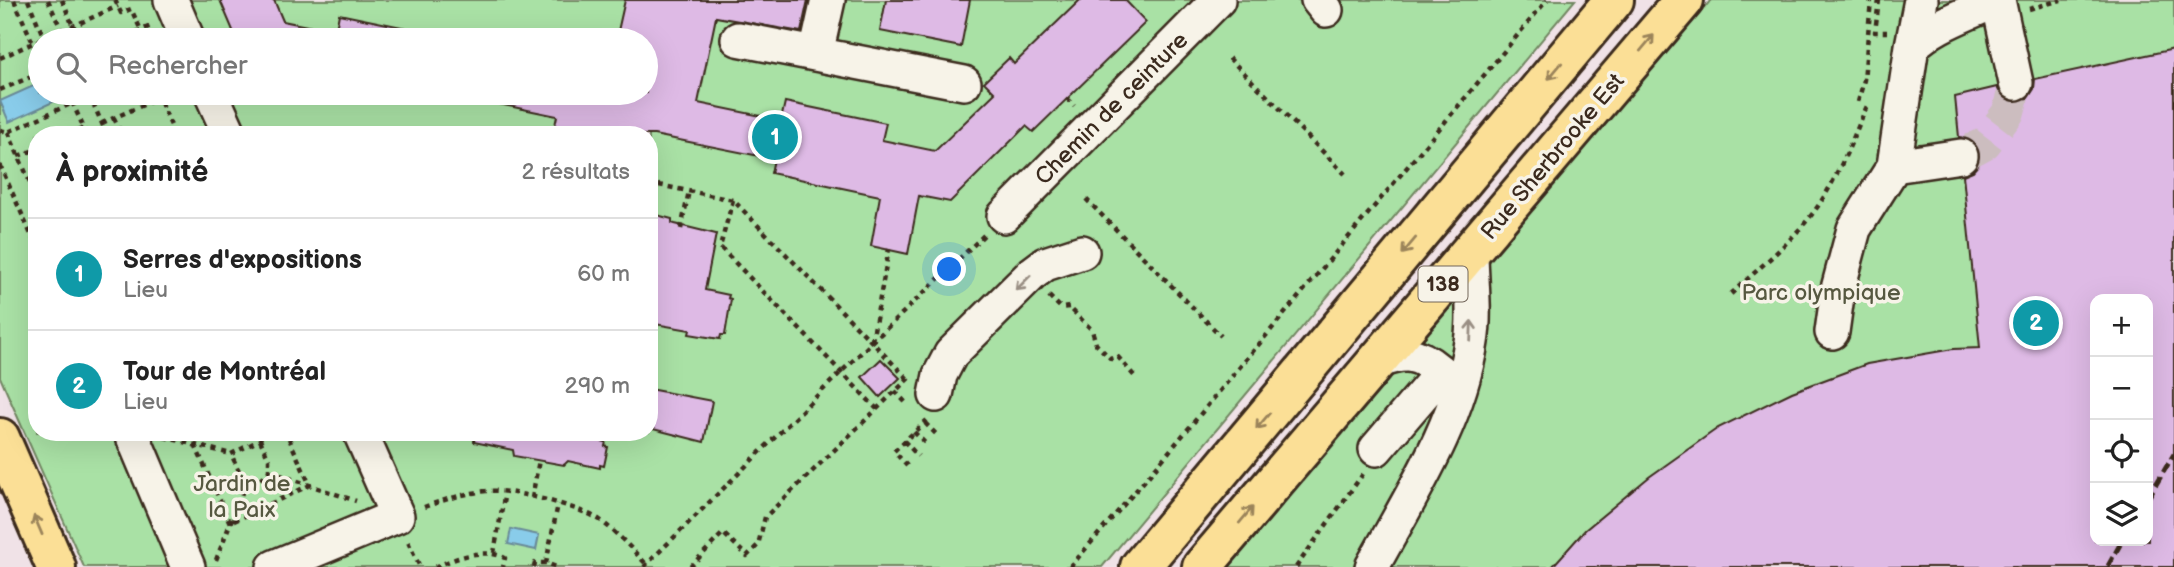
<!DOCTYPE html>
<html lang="fr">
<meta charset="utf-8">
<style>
:root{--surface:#fff;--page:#f2f2f2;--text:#222;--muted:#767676;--line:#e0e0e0;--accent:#0b8043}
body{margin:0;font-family:"Balsamiq Sans",sans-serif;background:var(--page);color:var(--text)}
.controls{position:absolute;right:21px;bottom:21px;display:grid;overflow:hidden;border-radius:14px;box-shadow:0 7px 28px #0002}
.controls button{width:63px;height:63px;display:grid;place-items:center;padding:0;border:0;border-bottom:2px solid var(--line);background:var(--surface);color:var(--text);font:35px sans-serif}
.you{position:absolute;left:950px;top:270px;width:24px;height:24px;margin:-18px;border:5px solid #fff;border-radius:50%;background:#1a73e8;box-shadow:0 0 0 10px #1a73e833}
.badge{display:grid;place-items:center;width:46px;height:46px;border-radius:50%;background:var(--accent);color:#fff;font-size:23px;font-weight:700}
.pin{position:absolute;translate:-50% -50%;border:4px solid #fff;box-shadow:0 2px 7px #0006}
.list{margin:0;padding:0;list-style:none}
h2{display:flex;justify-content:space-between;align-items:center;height:91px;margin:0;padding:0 28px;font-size:30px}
h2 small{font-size:23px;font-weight:400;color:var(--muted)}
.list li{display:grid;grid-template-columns:46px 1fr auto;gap:21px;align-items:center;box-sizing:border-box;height:112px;padding:0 28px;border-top:2px solid var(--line)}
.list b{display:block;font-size:26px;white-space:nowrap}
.list p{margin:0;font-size:23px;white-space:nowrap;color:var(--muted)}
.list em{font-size:23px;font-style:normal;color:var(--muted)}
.icon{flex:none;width:38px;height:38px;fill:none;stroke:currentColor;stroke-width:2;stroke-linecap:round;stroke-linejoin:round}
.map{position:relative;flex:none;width:2174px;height:567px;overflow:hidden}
.search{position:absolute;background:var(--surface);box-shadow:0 7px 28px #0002;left:28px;top:28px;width:630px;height:77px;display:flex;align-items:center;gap:18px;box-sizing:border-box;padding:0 24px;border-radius:38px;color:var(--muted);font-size:26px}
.panel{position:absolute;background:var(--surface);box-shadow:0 7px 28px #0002;left:28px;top:126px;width:630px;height:315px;border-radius:28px}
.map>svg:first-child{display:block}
</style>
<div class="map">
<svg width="2174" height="567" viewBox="0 0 2174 567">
<rect width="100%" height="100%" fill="#f0e2e7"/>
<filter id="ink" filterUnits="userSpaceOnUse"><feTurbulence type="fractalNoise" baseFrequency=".0143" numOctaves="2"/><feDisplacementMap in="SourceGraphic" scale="14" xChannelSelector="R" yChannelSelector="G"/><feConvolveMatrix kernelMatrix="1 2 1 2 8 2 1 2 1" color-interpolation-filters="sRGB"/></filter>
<g filter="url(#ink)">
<path fill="#a9e1a5" stroke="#728662" stroke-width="2" fill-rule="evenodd" d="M 0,0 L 1575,0 L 1102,567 L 84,567 L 0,377 ZM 40,40 L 646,40 L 646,93 L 40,93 ZM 37,135 L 649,135 L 649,432 L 37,432 Z
M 1711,0 L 2174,0 L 2174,567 L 1226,567 ZM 2095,299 L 2148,299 L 2148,541 L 2095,541 Z"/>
<path fill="#89ccea" stroke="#6a8b98" stroke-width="2" d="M 40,83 L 40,93 L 62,93 L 64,97 L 9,122 L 0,101 Z
M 511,529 L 539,535 L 536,550 L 508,544 Z"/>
<path fill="#debae5" stroke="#3b2a1e" stroke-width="2" fill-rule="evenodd" d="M 220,0 L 274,0 L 283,21 L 332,31 L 331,40 L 237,40 Z
M 625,0 L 808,0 L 801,32 L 716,17 L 698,103 L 781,120 L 785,102 L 886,123 L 882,140 L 935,151 L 995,93 L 984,82 L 1009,58 L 1014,64 L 1080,0 L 1125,0 L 1146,22 L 1033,132 L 1026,126 L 950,202 L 919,196 L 908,254 L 871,246 L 880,196 L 771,173 L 774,159 L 654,135 L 553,135 L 557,116 L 489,102 L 490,93 L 646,93 L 646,40 L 616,40 Z
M 886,0 L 970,0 L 961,47 L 880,31 Z
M 339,14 L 421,31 L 420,40 L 334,40 Z
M 2174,49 L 2174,567 L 1552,567 L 1585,530 L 1649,477 L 1718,428 L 1792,392 L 1867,364 L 1953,349 L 1980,348 L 1963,175 L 1973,171 L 1979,164 L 1980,154 L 1976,144 L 1967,138 L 1959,137 L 1955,97 L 1997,87 L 2001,95 L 2010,101 L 2021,102 L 2028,98 L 2034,89 L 2035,79 ZM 2095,299 L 2148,299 L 2148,541 L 2095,541 Z
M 649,213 L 672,219 L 672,223 L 675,224 L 716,234 L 705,290 L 729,295 L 728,298 L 731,299 L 725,335 L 721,335 L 720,339 L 689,334 L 690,330 L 649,323 Z
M 881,359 L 900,378 L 880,397 L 862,377 Z
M 649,389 L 712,401 L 704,442 L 649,428 Z
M 475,432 L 559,432 L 606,442 L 605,446 L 608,447 L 604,466 L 600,465 L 600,468 L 568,461 L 564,465 L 514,456 L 513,450 L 474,442 Z"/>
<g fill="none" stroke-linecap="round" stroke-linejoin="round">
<path stroke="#ccbdbf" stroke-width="33" stroke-dasharray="33 17" stroke-linecap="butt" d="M 1961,156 L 1985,143 L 2008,113 L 2016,83"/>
<g stroke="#3b2a1e" stroke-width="38">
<path id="minor" d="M 171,0 L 188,40
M 1318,0 L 1326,10
M 1998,0 L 2016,83
M 738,39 L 964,83
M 1912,46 L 1921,0
M 816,54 L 828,0
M 211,93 L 230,135
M 1894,166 L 1961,156
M 1004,216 L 1218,0
M 1832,332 L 1838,289 L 1854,229 L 1894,166 L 1912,46 C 1936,23 1967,15 1996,0
M 1379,361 C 1405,352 1417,352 1438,370 C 1445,376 1450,380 1453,388
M 936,395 L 940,375 L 951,354 L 1033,273 L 1045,264 L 1082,252
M 131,432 L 188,567
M 1376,449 L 1441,373
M 274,567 L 397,516 L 360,432
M 1372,567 C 1410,497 1459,422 1471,342 C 1476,314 1471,279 1471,251"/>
</g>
<g stroke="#3b2a1e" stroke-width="44">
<path id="major" d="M 0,438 L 56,567
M 1140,567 L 1614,0
M 1202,567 L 1684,0"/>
</g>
<path stroke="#3b2a1e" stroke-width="4.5" stroke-dasharray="5 5" stroke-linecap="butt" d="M 14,0 L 33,43
M 28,0 L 44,38
M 48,0 L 66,40
M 62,0 L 73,26
M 115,0 L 121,13 L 131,9 L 141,30
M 1879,0 L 1875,32 L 1887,32
M 2029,9 L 2061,0
M 62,31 L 118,6
M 117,40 L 151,26
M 0,58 L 44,38
M 1229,58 L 1345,174
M 0,90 L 40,73
M 68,93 L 87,135
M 157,93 L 175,135
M 89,94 L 107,135
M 1067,98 L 1074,106
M 1858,102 L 1864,80 L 1871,0
M 114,118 L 122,135
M 102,123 L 159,98
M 0,130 L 8,132 L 95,93
M 8,132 L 37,198
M 69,135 L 84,128
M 33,150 L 37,159
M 18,156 L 37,149
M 0,165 L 37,248
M 649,183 L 733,200 L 908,379
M 1086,199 L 1221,336
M 733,200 L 720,247 L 877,409
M 681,229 L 689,191
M 1731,294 C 1759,268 1790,243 1813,213 C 1837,181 1851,142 1867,106
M 1049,296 L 1061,308 L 1069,307 L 1092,330 L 1096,344 L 1111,359 L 1118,357 L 1137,379
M 872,341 L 889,249
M 895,391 L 906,403
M 925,423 L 938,436
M 914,432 L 928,446
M 164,437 L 231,454
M 260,440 L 269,459 L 269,471 L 260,480 L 247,480 L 241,475 L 231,454 L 260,440 L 263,432
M 904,441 L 918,456
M 195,445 L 230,523 L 310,485 L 286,432
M 907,466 L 894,451 L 927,420
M 269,471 L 356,501
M 532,498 L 539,460
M 424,507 C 444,500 465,493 486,491 C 509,488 581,507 600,520 C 617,533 632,549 647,565
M 408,542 L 420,567
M 494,553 L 505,492
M 216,560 L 247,480
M 546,563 L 558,504
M 435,567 C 456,558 483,547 505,558 L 503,567
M 534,567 L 535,563 L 546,563 L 556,567
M 644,567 L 841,372 L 984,235
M 690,567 L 723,533 L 747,556 L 758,545 L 765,517 L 909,378
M 1070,567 L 1152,472 L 1547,0
M 1296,567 L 1363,474"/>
<use href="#minor" stroke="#f7f3e8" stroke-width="33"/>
<use href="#major" stroke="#fbdf96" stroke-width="38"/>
<path stroke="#3b2a1e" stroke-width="5" stroke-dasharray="10 5" stroke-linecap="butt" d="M 2148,498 L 2174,454
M 2108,566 L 2122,541"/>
</g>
<defs><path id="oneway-shaft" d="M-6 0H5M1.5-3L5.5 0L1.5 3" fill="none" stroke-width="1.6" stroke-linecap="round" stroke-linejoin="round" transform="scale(1.75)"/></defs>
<g stroke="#9b845a">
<use href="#oneway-shaft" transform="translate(1647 43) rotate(-50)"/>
<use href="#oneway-shaft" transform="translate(1555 71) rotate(130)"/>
<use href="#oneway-shaft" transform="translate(1409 246) rotate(130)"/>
<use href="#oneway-shaft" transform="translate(1263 421) rotate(130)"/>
<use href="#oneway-shaft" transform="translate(1246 515) rotate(-50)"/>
<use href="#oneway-shaft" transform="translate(38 525) rotate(-113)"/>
</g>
<g stroke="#998e83">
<use href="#oneway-shaft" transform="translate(1023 283) rotate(135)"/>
<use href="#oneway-shaft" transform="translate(1471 331) rotate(-88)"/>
</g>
</g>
<g text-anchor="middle" stroke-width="7" stroke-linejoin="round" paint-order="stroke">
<rect fill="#f7f3e8" stroke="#73665b" stroke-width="2" x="1418.5" y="266.5" width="49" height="35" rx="5"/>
<g font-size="21" font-weight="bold" fill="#3b2a1e">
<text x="1443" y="291">138</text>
</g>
<g font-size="23" fill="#3b2a1e" stroke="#f7f3e8">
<text transform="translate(1111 108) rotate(-45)" y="8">Chemin de ceinture</text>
<text transform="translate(1552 156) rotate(-50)" y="8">Rue Sherbrooke Est</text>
</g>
<g font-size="23" fill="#565840" stroke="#f7f3e8">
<text x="1821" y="300">Parc olympique</text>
<text x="242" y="491">Jardin de<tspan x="242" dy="26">la Paix</tspan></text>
</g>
</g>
</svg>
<div class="controls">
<button>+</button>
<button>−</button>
<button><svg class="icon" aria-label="locate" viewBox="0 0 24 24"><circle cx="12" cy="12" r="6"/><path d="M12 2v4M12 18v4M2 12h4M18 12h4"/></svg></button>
<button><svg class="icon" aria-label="layers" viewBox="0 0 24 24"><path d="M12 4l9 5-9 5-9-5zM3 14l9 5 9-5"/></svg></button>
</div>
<div class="you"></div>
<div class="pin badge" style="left:775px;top:137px;background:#0f9aa8">1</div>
<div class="pin badge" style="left:2036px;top:323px;background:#0f9aa8">2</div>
<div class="search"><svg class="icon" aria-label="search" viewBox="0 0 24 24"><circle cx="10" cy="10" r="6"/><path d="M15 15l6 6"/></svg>Rechercher</div>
<section class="panel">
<h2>À proximité<small>2 résultats</small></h2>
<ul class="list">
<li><span class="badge" style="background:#0f9aa8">1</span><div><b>Serres d'expositions</b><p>Lieu</p></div><em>60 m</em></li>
<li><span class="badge" style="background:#0f9aa8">2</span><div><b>Tour de Montréal</b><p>Lieu</p></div><em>290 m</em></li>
</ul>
</section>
</div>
